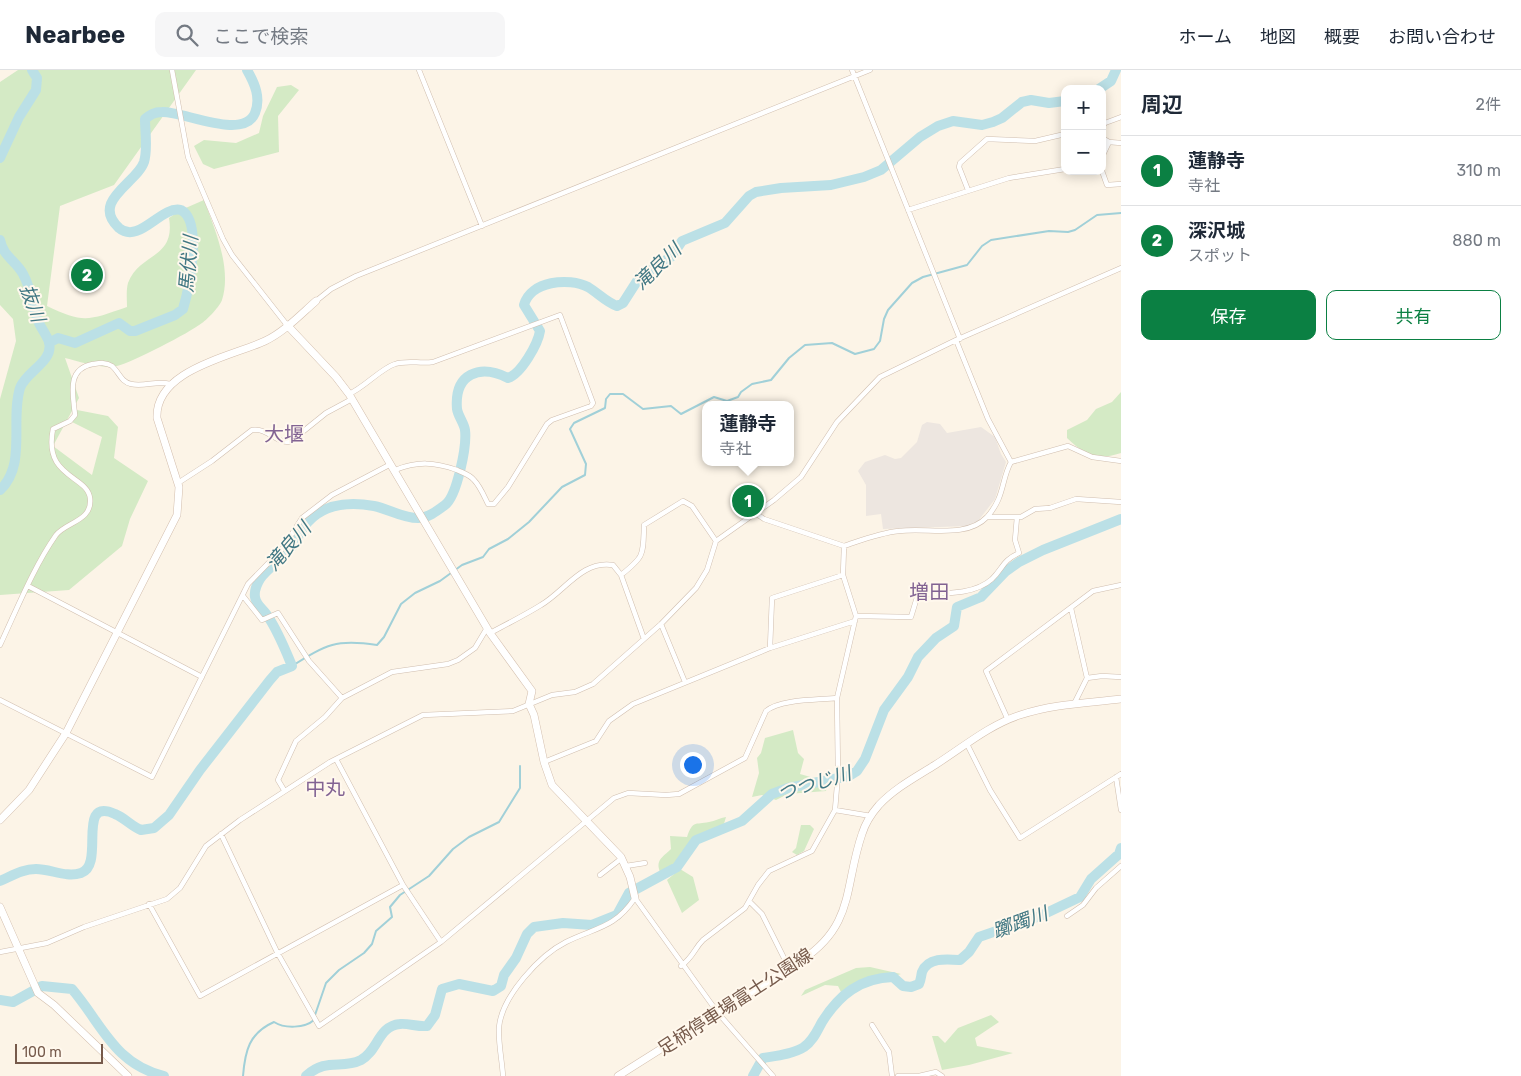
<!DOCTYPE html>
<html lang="ja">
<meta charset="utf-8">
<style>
:root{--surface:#fff;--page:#f6f6f7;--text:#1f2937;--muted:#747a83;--line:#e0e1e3;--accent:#0b8043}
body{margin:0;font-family:Rubik,"Noto Sans JP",sans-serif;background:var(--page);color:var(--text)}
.controls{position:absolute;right:15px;top:15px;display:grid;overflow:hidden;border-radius:10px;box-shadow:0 2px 12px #0003}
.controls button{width:45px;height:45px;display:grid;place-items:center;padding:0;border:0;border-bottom:1px solid var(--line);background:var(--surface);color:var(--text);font:25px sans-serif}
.scale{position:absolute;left:15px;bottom:12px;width:88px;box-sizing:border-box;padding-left:5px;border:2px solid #765a4b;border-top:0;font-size:14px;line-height:18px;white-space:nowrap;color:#765a4b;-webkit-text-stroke:4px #fff8ed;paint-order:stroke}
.you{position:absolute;left:692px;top:694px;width:18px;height:18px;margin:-12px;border:4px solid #fff;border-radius:50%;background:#1a73e8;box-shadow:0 0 0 8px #1a73e833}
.badge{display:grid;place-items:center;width:32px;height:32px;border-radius:50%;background:var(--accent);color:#fff;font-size:16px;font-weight:700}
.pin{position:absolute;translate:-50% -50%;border:2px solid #fff;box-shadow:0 1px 5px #0006}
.popup{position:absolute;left:702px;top:331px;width:92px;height:65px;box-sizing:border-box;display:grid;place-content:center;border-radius:10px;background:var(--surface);filter:drop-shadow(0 1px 4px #0005);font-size:16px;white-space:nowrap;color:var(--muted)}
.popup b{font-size:19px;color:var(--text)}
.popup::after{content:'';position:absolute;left:50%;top:100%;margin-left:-10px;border:10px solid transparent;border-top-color:var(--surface)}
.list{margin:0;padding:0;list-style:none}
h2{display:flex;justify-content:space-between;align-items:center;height:65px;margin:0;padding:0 20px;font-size:21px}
h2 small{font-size:16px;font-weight:400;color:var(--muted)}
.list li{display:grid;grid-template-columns:32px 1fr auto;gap:15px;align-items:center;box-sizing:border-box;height:70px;padding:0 20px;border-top:1px solid var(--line)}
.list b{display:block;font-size:19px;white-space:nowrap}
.list p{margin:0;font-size:16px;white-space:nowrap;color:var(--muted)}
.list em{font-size:16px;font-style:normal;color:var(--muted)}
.actions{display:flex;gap:10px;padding:15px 20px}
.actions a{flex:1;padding:11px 0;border:1px solid var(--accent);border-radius:10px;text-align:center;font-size:18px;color:var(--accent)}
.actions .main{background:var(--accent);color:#fff}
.icon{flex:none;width:28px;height:28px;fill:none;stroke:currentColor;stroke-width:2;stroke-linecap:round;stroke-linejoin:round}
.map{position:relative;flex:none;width:1121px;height:1006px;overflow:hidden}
header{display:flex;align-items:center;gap:30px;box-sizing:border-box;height:70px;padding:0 25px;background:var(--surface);border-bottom:1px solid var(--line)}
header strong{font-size:24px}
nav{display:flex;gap:28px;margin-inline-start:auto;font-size:18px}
.search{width:350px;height:45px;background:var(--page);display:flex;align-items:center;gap:12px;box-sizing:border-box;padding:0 18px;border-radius:10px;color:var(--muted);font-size:19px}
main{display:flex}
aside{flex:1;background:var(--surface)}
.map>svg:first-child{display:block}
</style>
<header>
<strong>Nearbee</strong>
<div class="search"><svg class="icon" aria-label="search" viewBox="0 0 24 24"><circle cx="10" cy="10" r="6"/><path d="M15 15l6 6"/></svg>ここで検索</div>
<nav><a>ホーム</a><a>地図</a><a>概要</a><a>お問い合わせ</a></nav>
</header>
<main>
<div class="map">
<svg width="1121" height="1006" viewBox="0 0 1121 1006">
<rect width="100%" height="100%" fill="#fcf4e7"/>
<path fill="#ede6e0" d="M 927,352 L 940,354 L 947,363 L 981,357 L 995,367 L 1001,384 L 1006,392 L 995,429 L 978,451 L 968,456 L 883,459 L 881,444 L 866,446 L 866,415 L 858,401 L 865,392 L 885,385 L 895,389 L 901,388 L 917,372 L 922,355 Z"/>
<path fill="#d4eac5" d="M 18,0 L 196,0 L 114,115 L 60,136 L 47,236 C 84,254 89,250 127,237 C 127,230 126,220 128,213 C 139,183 176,189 169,148 L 181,140 L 204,130 C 215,160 232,198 222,230 C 220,236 208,249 202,253 C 189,263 133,292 117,296 C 101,299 81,292 65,288 L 79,328 L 53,376 L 92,405 L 102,367 L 70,351 L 77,340 L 108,346 L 118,357 L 114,388 L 148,411 L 130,449 L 122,476 L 69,520 L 0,525 L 0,329 L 16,271 L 13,249 L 0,235 L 0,12 Z
M 291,15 L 299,20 L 278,46 L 279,82 L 214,99 L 203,94 L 194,76 L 204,70 L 236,73 L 259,63 L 263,46 L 277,17 Z
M 1121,322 L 1121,383 C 1096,391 1085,385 1067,368 L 1067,360 L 1087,350 L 1096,339 L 1112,332 Z
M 793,660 L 798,683 L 804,689 L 800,704 L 814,708 L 829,705 L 826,721 L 788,724 L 776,730 L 762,725 L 752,727 L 759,703 L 757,688 L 761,683 L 765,668 Z
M 726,747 L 723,757 L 692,778 L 679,795 L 660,802 C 655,790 663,787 671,779 L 670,766 L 687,767 C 693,750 695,755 709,752 C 715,751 720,748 726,747 Z
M 801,755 L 810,755 L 814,759 L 804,781 L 797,785 L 792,782 L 796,778 Z
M 680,799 L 693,807 L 699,830 L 682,843 L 667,810 Z
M 870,897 L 901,904 L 841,922 L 838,916 L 825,915 L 801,926 L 805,920 L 856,898 Z
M 991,945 L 999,952 L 975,968 L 977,976 L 1013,983 L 969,995 L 942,1000 L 932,966 L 938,966 L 945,973 L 958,958 Z"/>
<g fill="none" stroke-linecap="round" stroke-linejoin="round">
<path stroke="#a1d0d8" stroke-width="2" d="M 292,596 C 327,574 336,569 377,575 L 384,567 L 401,534 L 415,523 L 440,511 L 462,495 L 483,487 L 489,479 L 508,469 L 529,452 L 562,417 L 585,405 L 586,394 L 570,359 L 574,353 L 605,338 L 606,329 L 610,324 L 623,324 L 643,339 L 671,336 L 681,344 L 714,327 L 727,331 L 738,327 L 741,322 L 752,314 L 771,310 L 789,288 L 805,275 L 832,273 L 855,284 L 874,279 L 880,271 L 884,249 L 888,240 L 912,213 L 923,207 L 967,195 L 982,176 L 991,170 L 1049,161 L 1068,162 L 1075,160 L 1097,145 L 1121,143
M 315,945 L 326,913 L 339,900 L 364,883 L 372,874 L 376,861 L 392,847 L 390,837 L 400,825 L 429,806 L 453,779 L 469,767 L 499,752 L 520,718 L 520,696
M 243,1006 C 245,981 249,963 274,952 C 285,959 305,958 314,950"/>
<path stroke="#bbe0e6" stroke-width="10" d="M 1099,19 L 1111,11 L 1116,0
M 0,88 L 19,47 L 36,20 L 37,8 L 32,0
M 0,170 C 3,186 16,191 23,204 C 31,218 32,233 37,248 C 39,256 46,263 49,272 C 54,292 26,301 20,318 C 10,351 27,395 0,420
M 49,273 L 58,268 L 75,273 L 119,253 L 130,261 L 135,261 L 175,245 L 183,239 C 189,219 203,151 181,140 C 161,135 139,175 119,158 C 90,131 137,113 144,92 C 148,79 145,62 145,49 C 150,45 154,42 162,42 C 183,41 244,71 255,43 C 261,28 255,14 247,0
M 0,811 C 12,806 22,799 36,799 C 51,799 66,808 81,803 C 106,795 75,726 115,744 C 125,748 131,756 141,760 L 154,758 L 169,745 L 200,700 L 270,610 L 277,602 L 292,596 C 285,579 278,561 267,545 C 263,539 256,535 255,527 C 254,521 257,514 260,509 C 268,497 283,490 292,477 C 298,469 301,459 308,452 C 325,433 351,432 374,436 C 389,439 402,448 418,448 C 428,448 437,441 445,435 C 457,426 467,376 465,360 C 464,353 458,346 457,339 C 454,303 480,294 508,308 C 521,304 538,274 540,261 L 524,235 C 530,211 569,207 588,217 C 598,223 606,232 617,236 L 623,233 L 639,208 L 672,186 L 682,171 L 725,153 L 749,126 L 756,122 L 781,118 L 831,115 L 864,107 L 881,100 L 920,67 L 938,56 L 953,51 L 982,55 L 993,52 L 1002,48 L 1022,32 L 1031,30 L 1049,33 L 1065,31
M 0,930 L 13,932 L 42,916 L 72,919 C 102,954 114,994 164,1006
M 306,1006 C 327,987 341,1000 361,990 C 378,981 378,956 400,954 C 408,953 418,957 427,956 L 435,945 L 442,919 L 459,914 L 493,921 L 501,916 L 504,905 L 516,888 L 527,864 L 534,857 L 563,853 L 592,855 L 617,845 L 629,823 L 677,797 L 696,770 L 742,751 L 772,724 L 788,718 L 849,706 L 857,701 L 865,689 L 884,640 L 908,607 L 918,587 L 936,568 L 954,556 L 957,537 L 981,527 L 1005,502 L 1019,492 L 1043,480 L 1121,449
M 753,1006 L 763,988 C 775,986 794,984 804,977 C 813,971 817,961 822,952 C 839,925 860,908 893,907 L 903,916 L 911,917 L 919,914 C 921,910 921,906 922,902 C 928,887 947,889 960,890 L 969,882 L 979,867 L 1040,846 L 1080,827 L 1091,809 L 1119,784 L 1121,778"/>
<g stroke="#d0beaf" stroke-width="5.5">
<path id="street" d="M 172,0 L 188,87 L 223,169 L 232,185 L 287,255
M 419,0 L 482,156
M 852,0 L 960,269
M 1102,57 L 1105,53 L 1121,47
M 1102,68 L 1109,72 L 1121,73
M 1102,87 L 1109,72
M 1102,101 L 1107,115 L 1121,114
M 968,120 L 959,97 L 960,93 L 987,69 L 1035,71 L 1065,64
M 908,140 L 1009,108 L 1065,99
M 316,231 L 331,219 L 356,206 L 870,0
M 956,270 L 988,349 L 1011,392
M 349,324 C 365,317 380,299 395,294 C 406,290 421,294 433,292 L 560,245 L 593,333 L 591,336 L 552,350 L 547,354 L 508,417 L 494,434 L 488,434 C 484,426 480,416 474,410 C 469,404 463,403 457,400 C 434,392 418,391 395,400
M 178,413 L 212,391 L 252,360 C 269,358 275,373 290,372 L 326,343 L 352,329
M 755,443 L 764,449 L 844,476 C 862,470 879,463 899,461 C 927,457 966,469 987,447 C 1005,427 1001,410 1011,392 L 1068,376 L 1092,387 L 1121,391
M 987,447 L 1021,447 L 1035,439 L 1050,438 L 1076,429 L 1121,432
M 844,476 L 843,505 L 856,546 L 837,628 L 838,704 L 835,740 L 871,746
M 28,516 L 202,607
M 243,526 L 262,550 L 278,543 L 309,591 L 342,628
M 1071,538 L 1087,608
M 856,546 L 911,547 L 918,524 C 941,523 973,526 992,509 C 1004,497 1002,491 1019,483 L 1015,470 L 1017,447
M 661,554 L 685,612
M 490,563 C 507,554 525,545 541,535 C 565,521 582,490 613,495 L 621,505
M 644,569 L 621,505 C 645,486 643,485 644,455 L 683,431 L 692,436 L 716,471
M 0,575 C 17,539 33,498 56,465 C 66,452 93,451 90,428 C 87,405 43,408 53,359 L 70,351 L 75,345 C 73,324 66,299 93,294 C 100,293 106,292 112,296 C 119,302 121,312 131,314 C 145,317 157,310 170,314
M 770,578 L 772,528 L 843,505
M 0,630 L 152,707 L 248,514 L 283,478 L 302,448 L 332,425 L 391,394
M 1075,632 L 1087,608 L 1102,606 L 1121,607
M 1008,650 L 986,601 L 1093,521 L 1121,515
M 967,674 L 990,720 L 1020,768 L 1121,704
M 336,689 L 403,815 L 441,872
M 544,692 L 596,671 L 609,651 L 633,634 L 770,578 L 855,551
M 1116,707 L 1121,740
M 284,720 L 278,710 L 296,671 L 325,647 L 342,628 L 392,602 L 448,594 L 458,590 L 475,578 L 487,558
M 221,764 L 277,882 L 319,956 L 441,872 L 614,728 L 628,723 L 666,725 L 679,724 L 745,688 L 766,641 C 780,629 818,630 837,628
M 626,796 L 645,793
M 600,805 L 622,788
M 749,831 L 762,844 L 789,898
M 149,834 L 200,926 L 403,815
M 1067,846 L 1083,835 L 1096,818 L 1121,796
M 0,882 L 47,873 L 84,857 L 167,829 L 180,818 L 206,776 L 240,750 L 330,692 L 423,645 L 513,641 L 552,625 L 575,622 L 593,614 L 661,554 L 696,518 L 707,500 L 716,471 L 774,430 L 801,407 L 837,352 L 880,307 L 956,270 L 1121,198
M 681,896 C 694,886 694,879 703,870 L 745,838 L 758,815 L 769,801 L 812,781 L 835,740
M 872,955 L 889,982 L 892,1006
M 503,1006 C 502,990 498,972 499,957 C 502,926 540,885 566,872 C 596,857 614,859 635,828 L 718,943 L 773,1006
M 898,1006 L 919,1006 L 936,1002 L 942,1006"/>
</g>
<g stroke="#d3bead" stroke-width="8">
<path id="secondary" d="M 287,255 L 336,307 L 349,324 L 490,563 L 532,621 L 529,634 L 534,645 L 544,692 L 552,715 L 621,787 L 630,807 L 635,828
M 0,750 L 29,720 L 66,663 L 177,445 L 179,417 L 157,348 C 155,300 230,287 265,271 C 284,262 300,245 316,231
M 0,837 L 38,923 L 54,935 L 128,1006
M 618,1006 L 802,890 C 855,855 844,816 862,764 C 865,754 872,743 879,735 C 895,718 916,707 935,695 C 962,678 989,655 1020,645 C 1053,634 1087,633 1121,629"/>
</g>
<use href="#street" stroke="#fff" stroke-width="4.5"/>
<use href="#secondary" stroke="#fff" stroke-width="7"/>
</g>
<g text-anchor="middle" stroke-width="4" stroke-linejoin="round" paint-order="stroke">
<g font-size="18" fill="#765a4b" stroke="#fff8ed">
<text transform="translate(735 932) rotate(-33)" y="6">足柄停車場富士公園線</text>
</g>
<g font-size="19" font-style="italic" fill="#417783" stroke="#fff8ed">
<text transform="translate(188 194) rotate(-85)" y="7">馬伏川</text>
<text transform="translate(657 196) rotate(-44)" y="7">滝良川</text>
<text transform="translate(33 233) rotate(70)" y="7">抜川</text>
<text transform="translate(288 476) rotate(-49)" y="7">滝良川</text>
<text transform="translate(814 713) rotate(-17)" y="7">つつじ川</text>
<text transform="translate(1020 852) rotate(-20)" y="7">躑躅川</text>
</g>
<g font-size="20" fill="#826393" stroke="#fff8ed">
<text x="284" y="371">大堰</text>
<text x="929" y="529">増田</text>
<text x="325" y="725">中丸</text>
</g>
</g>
</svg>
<div class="controls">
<button>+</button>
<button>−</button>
</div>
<div class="scale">100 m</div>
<div class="you"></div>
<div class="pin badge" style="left:748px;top:431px">1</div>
<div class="popup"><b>蓮静寺</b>寺社</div>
<div class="pin badge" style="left:87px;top:205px">2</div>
</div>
<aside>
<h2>周辺<small>2件</small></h2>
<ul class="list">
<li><span class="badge">1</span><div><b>蓮静寺</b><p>寺社</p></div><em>310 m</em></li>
<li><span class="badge">2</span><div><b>深沢城</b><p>スポット</p></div><em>880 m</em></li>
</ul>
<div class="actions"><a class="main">保存</a><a>共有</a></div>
</aside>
</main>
